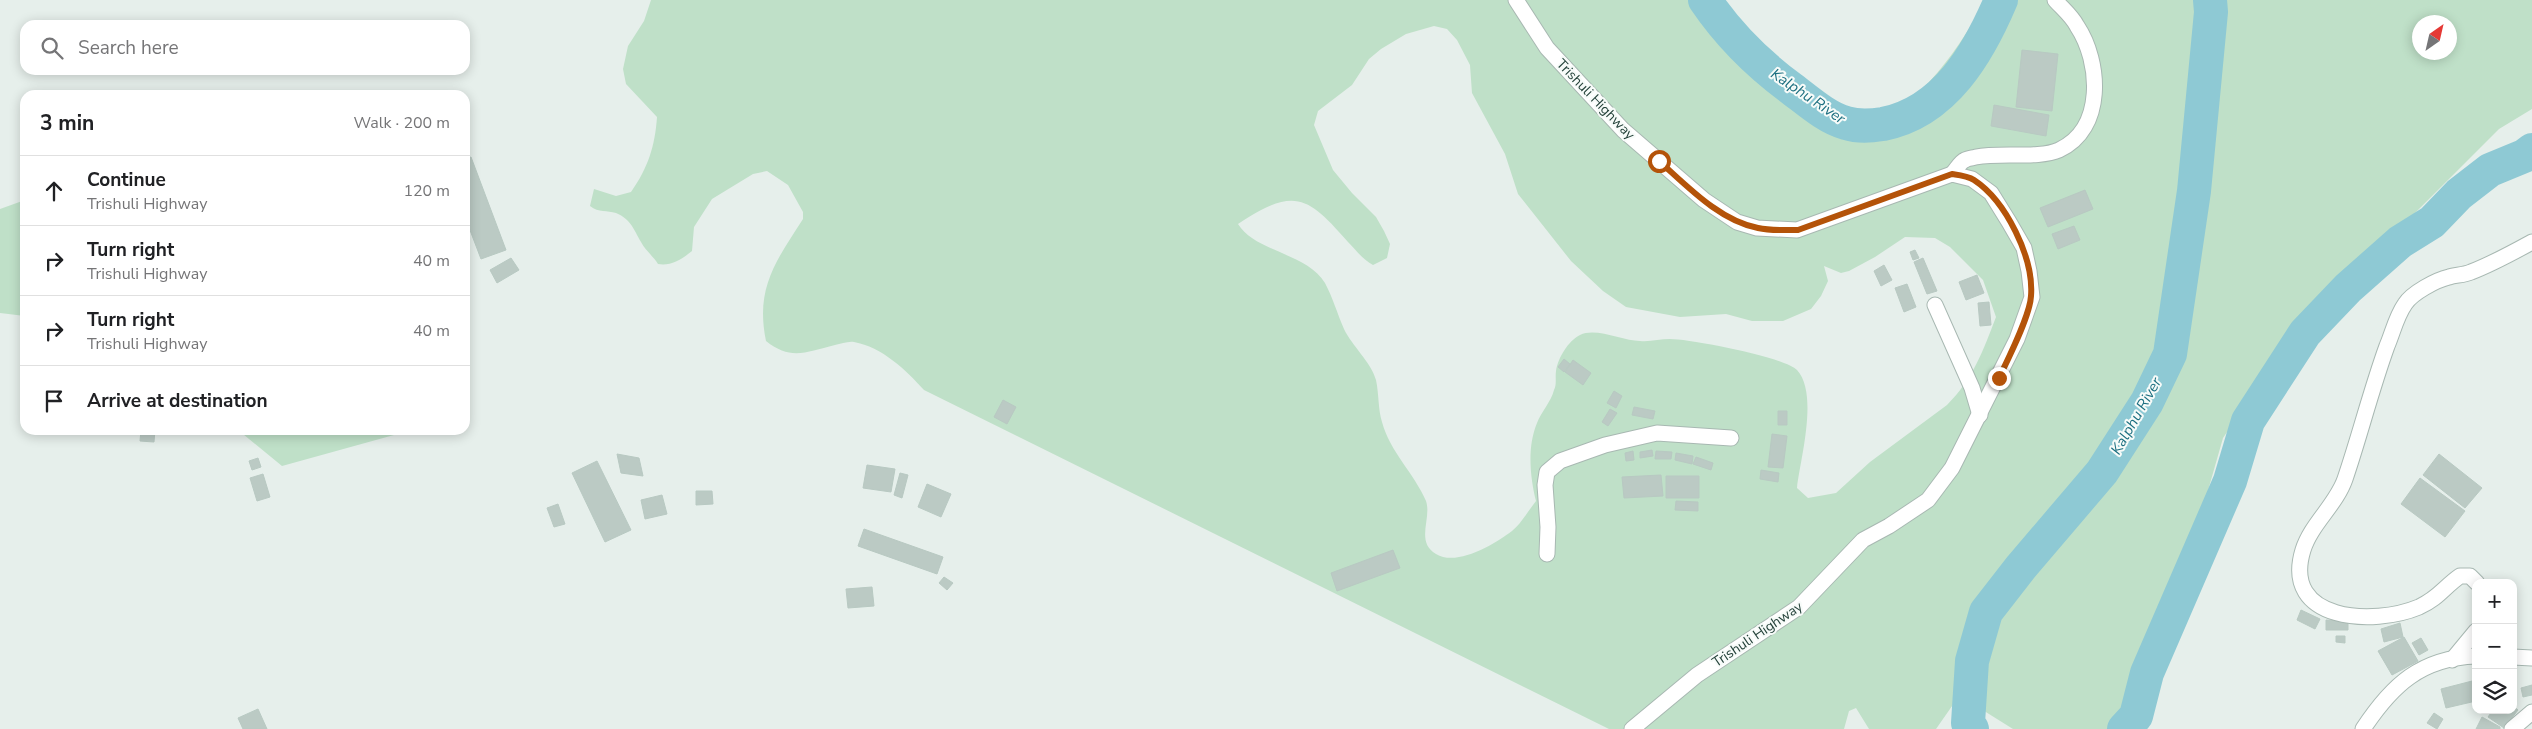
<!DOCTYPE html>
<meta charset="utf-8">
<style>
:root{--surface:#fff;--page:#f6f6f6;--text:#202124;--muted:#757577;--line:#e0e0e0}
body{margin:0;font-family:"Nunito Sans",sans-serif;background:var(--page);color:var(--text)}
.controls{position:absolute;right:15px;bottom:15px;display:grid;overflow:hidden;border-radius:10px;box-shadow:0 2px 12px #0003}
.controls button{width:45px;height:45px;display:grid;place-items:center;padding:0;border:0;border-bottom:1px solid var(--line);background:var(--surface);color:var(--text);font:25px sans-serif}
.compass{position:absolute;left:2412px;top:15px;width:45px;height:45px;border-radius:50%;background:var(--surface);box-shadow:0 2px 12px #0003;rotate:34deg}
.stop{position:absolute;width:15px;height:15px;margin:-11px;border:4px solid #b45309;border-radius:50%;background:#fff}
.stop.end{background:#b45309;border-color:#fff;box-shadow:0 1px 5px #0008}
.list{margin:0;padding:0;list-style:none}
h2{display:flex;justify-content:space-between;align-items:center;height:65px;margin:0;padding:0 20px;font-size:21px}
h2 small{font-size:16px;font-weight:400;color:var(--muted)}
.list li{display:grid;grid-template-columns:32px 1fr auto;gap:15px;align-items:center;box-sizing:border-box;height:70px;padding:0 20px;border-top:1px solid var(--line)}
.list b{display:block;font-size:19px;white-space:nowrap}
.list p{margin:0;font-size:16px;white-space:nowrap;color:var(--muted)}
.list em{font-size:16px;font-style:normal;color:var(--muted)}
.icon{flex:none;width:28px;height:28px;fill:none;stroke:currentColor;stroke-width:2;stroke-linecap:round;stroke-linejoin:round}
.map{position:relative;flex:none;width:2532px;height:729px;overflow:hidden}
.search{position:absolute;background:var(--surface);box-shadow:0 2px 12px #0003;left:20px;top:20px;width:450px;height:55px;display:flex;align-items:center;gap:12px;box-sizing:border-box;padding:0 18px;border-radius:15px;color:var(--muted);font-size:19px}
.panel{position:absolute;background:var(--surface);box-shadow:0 2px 12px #0003;left:20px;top:90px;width:450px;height:345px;border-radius:15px}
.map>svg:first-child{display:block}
</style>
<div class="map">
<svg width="2532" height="729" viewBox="0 0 2532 729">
<rect width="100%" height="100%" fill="#e6efeb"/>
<path fill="#bfe0c8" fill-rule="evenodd" d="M 651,0 L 1722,0 C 1738,34 1768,57 1798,79 C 1815,91 1837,112 1859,116 C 1913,126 1963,39 1987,0 L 2532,0 L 2532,109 L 2499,129 L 2292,336 L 2223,438 L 2197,529 L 2115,723 L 2109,729 L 2013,729 L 1981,709 L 1973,676 L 1936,729 L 1869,729 L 1856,708 L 1849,711 L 1844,729 L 1609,729 L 924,390 C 906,370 882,347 854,342 C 848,341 841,344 835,345 C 806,352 791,361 766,341 C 755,288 776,261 803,219 L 803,212 L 788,185 L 767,171 L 753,174 L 712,199 L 694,227 L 692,251 C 681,260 671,266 658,264 C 653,256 645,250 641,242 C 634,230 631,219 616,213 C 607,210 599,213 590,206 L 594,189 L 616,196 L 631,192 C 648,168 655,146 657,117 L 626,84 L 623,69 L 628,46 L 644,21 ZM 2420,22 L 2450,22 L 2450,52 L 2420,52 ZM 1434,26 L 1447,29 L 1457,40 L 1470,65 L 1472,93 L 1505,154 L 1518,194 L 1571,261 L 1603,291 L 1626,307 L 1680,317 L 1726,314 L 1752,321 L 1783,321 L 1811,309 L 1821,296 L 1828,281 L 1824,266 L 1841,273 L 1849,271 L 1875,257 L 1905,237 L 1935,238 L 1950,247 L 1983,280 L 1996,317 C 1983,351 1973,379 1947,405 L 1870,462 L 1836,493 L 1808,498 L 1797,488 C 1800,460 1819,394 1797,370 C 1785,357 1690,339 1670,339 C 1660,339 1650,342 1640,341 C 1623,341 1596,327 1580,335 C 1568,341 1558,358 1556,371 C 1555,378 1557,384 1554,390 C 1551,402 1541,412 1537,423 C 1527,447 1530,477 1536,501 C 1528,511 1521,524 1512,531 C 1495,544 1457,567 1436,554 C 1415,542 1432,518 1426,501 C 1414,473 1390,452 1382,422 C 1378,409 1379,394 1376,380 C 1371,362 1352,346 1344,329 C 1337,313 1333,298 1325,283 C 1307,253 1255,252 1238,224 C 1294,187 1307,195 1348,242 C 1357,251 1362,259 1373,265 L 1387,258 L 1390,244 L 1384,231 L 1376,217 L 1352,193 L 1333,170 L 1314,125 L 1318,111 L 1352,85 L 1369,59 L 1381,49 L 1406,34 Z
M 25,200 L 25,316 L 0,313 L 0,209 Z
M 238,430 L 412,430 L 282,466 Z"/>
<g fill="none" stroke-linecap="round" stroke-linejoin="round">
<path stroke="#8ec9d4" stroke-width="34" d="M 1705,0 C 1728,34 1758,64 1792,89 C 1808,101 1827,118 1846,123 C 1859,127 1870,126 1883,124 C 1945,112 1979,52 2001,0
M 1972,729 L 1968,723 L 1972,661 L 1986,612 L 2021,567 L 2102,472 L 2147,402 L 2170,354 L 2194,191 L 2211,12 L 2210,0
M 2124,729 L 2136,716 L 2147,673 L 2230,481 L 2248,421 L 2305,333 L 2348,288 L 2400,242 L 2432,222 L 2459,194 L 2490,170 L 2524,156 L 2532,150"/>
</g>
<path fill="#bbcac4" stroke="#b8c9c2" d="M 2022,50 L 2058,54 L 2052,111 L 2016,107 Z
M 1994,105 L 2049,115 L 2046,136 L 1991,126 Z
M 471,157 L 506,250 L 481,259 L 465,217 L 465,159 Z
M 2085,190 L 2093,209 L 2048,227 L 2040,208 Z
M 2074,226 L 2080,240 L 2058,249 L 2052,234 Z
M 1915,250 L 1919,258 L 1913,260 L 1910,252 Z
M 511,258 L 519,270 L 497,283 L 490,270 Z
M 1923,258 L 1937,291 L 1927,294 L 1914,262 Z
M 1884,265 L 1892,280 L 1881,286 L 1874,271 Z
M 1977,275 L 1984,293 L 1966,300 L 1959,282 Z
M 1907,284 L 1916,307 L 1904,312 L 1895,288 Z
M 1989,302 L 1991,325 L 1980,326 L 1978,303 Z
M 1564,359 L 1570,364 L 1564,372 L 1558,367 Z
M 1573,360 L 1591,373 L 1583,385 L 1565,372 Z
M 1614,391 L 1622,396 L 1616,408 L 1607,403 Z
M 1003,400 L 1016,407 L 1007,424 L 994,417 Z
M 1634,407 L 1655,411 L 1653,419 L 1632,415 Z
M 1610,409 L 1617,413 L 1608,426 L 1602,422 Z
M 1778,411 L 1787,411 L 1787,425 L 1778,425 Z
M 141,430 L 155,430 L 154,442 L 140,441 Z
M 1772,434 L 1787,436 L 1783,468 L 1768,467 Z
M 1652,450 L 1653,456 L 1640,458 L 1640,452 Z
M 1633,451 L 1634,460 L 1626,461 L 1625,453 Z
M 1656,451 L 1672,452 L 1671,459 L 1655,459 Z
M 1676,453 L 1693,456 L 1692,464 L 1675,460 Z
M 617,454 L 639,458 L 643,476 L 621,473 Z
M 2439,454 L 2482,488 L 2465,508 L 2423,475 Z
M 1696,457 L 1713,463 L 1711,470 L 1693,464 Z
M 258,458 L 261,467 L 252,470 L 249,461 Z
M 597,461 L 631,530 L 605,542 L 572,473 Z
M 867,465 L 895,469 L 891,492 L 863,488 Z
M 1761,470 L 1779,473 L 1778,482 L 1760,479 Z
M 900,473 L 908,475 L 902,498 L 894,495 Z
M 263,474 L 270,497 L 257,501 L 250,478 Z
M 1661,475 L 1663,496 L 1624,498 L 1622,477 Z
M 1666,476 L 1699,476 L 1699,498 L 1666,498 Z
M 2420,478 L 2465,511 L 2445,537 L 2401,504 Z
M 927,484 L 951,494 L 941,517 L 918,507 Z
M 696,491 L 712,491 L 713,504 L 696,505 Z
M 662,495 L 667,514 L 645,519 L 641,500 Z
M 1676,501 L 1698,502 L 1698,511 L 1675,510 Z
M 558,504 L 565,524 L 554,527 L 547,508 Z
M 864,529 L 943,557 L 937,574 L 858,546 Z
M 1393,550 L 1400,568 L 1337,591 L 1331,573 Z
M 944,577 L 953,583 L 947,590 L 939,583 Z
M 872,587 L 874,606 L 848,608 L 846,589 Z
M 2301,610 L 2320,619 L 2315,629 L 2297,620 Z
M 2326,620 L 2348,621 L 2348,630 L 2326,630 Z
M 2400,623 L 2403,637 L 2384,642 L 2381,629 Z
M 2336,636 L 2345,636 L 2345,643 L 2336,642 Z
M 2404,637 L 2418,661 L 2392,675 L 2378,651 Z
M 2421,638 L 2428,650 L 2419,655 L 2412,643 Z
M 2476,680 L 2476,701 L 2446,708 L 2441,689 Z
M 2532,685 L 2532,695 L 2523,697 L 2521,688 Z
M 2513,706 L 2518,710 L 2504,728 L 2488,717 L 2493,710 L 2513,710 Z
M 258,709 L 267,729 L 243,729 L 238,718 Z
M 2434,713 L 2443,719 L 2437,729 L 2427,723 Z
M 2482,717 L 2500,727 L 2500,729 L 2476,729 Z"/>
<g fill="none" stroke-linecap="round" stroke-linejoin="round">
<g stroke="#a8b8b2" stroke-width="17">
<path id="minor" d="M 1952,174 C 1956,170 1960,162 1965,160 C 1968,158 1973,158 1976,157 C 2000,152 2039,159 2059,150 C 2105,129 2101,62 2077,26 C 2072,16 2062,8 2055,0
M 1935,305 L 1972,388 L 1980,415
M 1547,554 L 1548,527 L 1545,485 L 1547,472 L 1560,461 L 1605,445 L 1657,433 L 1731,438
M 2477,583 L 2470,576 L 2460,576 C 2444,587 2439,598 2419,607 C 2374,626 2281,622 2303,550 C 2311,524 2336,505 2345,479 C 2360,435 2371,390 2387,346 C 2393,332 2396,317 2405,304 C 2412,293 2436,280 2449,277 C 2456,275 2464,275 2471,272 C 2492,264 2512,253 2532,242
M 2452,660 L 2476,631
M 2512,729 L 2532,712"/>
</g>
<g stroke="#a8b8b2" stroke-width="17">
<path id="tertiary" d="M 1516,0 L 1547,48 L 1623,130 L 1704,200 L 1737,222 L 1757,228 L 1797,230 L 1952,174 L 1972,179 L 1991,193 L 2009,222 L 2024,248 L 2029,271 L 2032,297 L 2017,339 L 1952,468 L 1928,500 L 1889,526 L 1863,540 L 1799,607 L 1697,675 L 1632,729
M 2513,657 L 2532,658
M 2363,729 C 2392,685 2421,658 2476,656"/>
</g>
<use href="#minor" stroke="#fff" stroke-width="15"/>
<use href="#tertiary" stroke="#fff" stroke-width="15"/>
</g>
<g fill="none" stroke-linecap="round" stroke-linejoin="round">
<path stroke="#b45309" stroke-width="6" d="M 1659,161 C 1687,186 1720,221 1758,228 C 1771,231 1785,230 1798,230 L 1952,174 C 1959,175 1968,176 1974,180 C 2006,201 2034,258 2031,296 C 2030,316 2008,359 1999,378"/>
</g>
<g text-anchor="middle" stroke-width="4" stroke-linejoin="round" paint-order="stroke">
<g font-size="14" fill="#24423a" stroke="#f7fbf9">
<text transform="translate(1596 99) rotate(46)" y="5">Trishuli Highway</text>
<text transform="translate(1757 634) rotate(-34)" y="5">Trishuli Highway</text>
</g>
<g font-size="15" font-style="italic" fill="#1c6f80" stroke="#f7fbf9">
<text transform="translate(1808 96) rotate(34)" y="5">Kalphu River</text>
<text transform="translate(2136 416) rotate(-60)" y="5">Kalphu River</text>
</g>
</g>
</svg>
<div class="controls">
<button>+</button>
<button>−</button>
<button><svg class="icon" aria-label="layers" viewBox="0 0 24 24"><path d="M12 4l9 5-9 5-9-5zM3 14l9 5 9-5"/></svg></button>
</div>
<svg class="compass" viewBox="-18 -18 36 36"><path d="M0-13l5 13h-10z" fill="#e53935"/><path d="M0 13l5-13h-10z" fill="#757577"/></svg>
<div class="stop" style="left:1659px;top:161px"></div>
<div class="stop end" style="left:1999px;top:378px"></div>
<div class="search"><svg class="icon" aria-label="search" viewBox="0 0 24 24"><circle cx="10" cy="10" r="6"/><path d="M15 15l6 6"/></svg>Search here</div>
<section class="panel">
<h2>3 min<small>Walk · 200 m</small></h2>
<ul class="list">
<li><svg class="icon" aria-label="ahead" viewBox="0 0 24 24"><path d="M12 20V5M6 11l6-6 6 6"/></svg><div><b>Continue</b><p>Trishuli Highway</p></div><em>120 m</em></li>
<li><svg class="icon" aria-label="right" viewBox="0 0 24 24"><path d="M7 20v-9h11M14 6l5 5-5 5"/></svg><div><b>Turn right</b><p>Trishuli Highway</p></div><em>40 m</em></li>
<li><svg class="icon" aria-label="right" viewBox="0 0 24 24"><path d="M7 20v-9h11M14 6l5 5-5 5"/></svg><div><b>Turn right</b><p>Trishuli Highway</p></div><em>40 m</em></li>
<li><svg class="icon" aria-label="arrive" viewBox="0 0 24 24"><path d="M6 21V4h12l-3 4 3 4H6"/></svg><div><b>Arrive at destination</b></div></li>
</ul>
</section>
</div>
